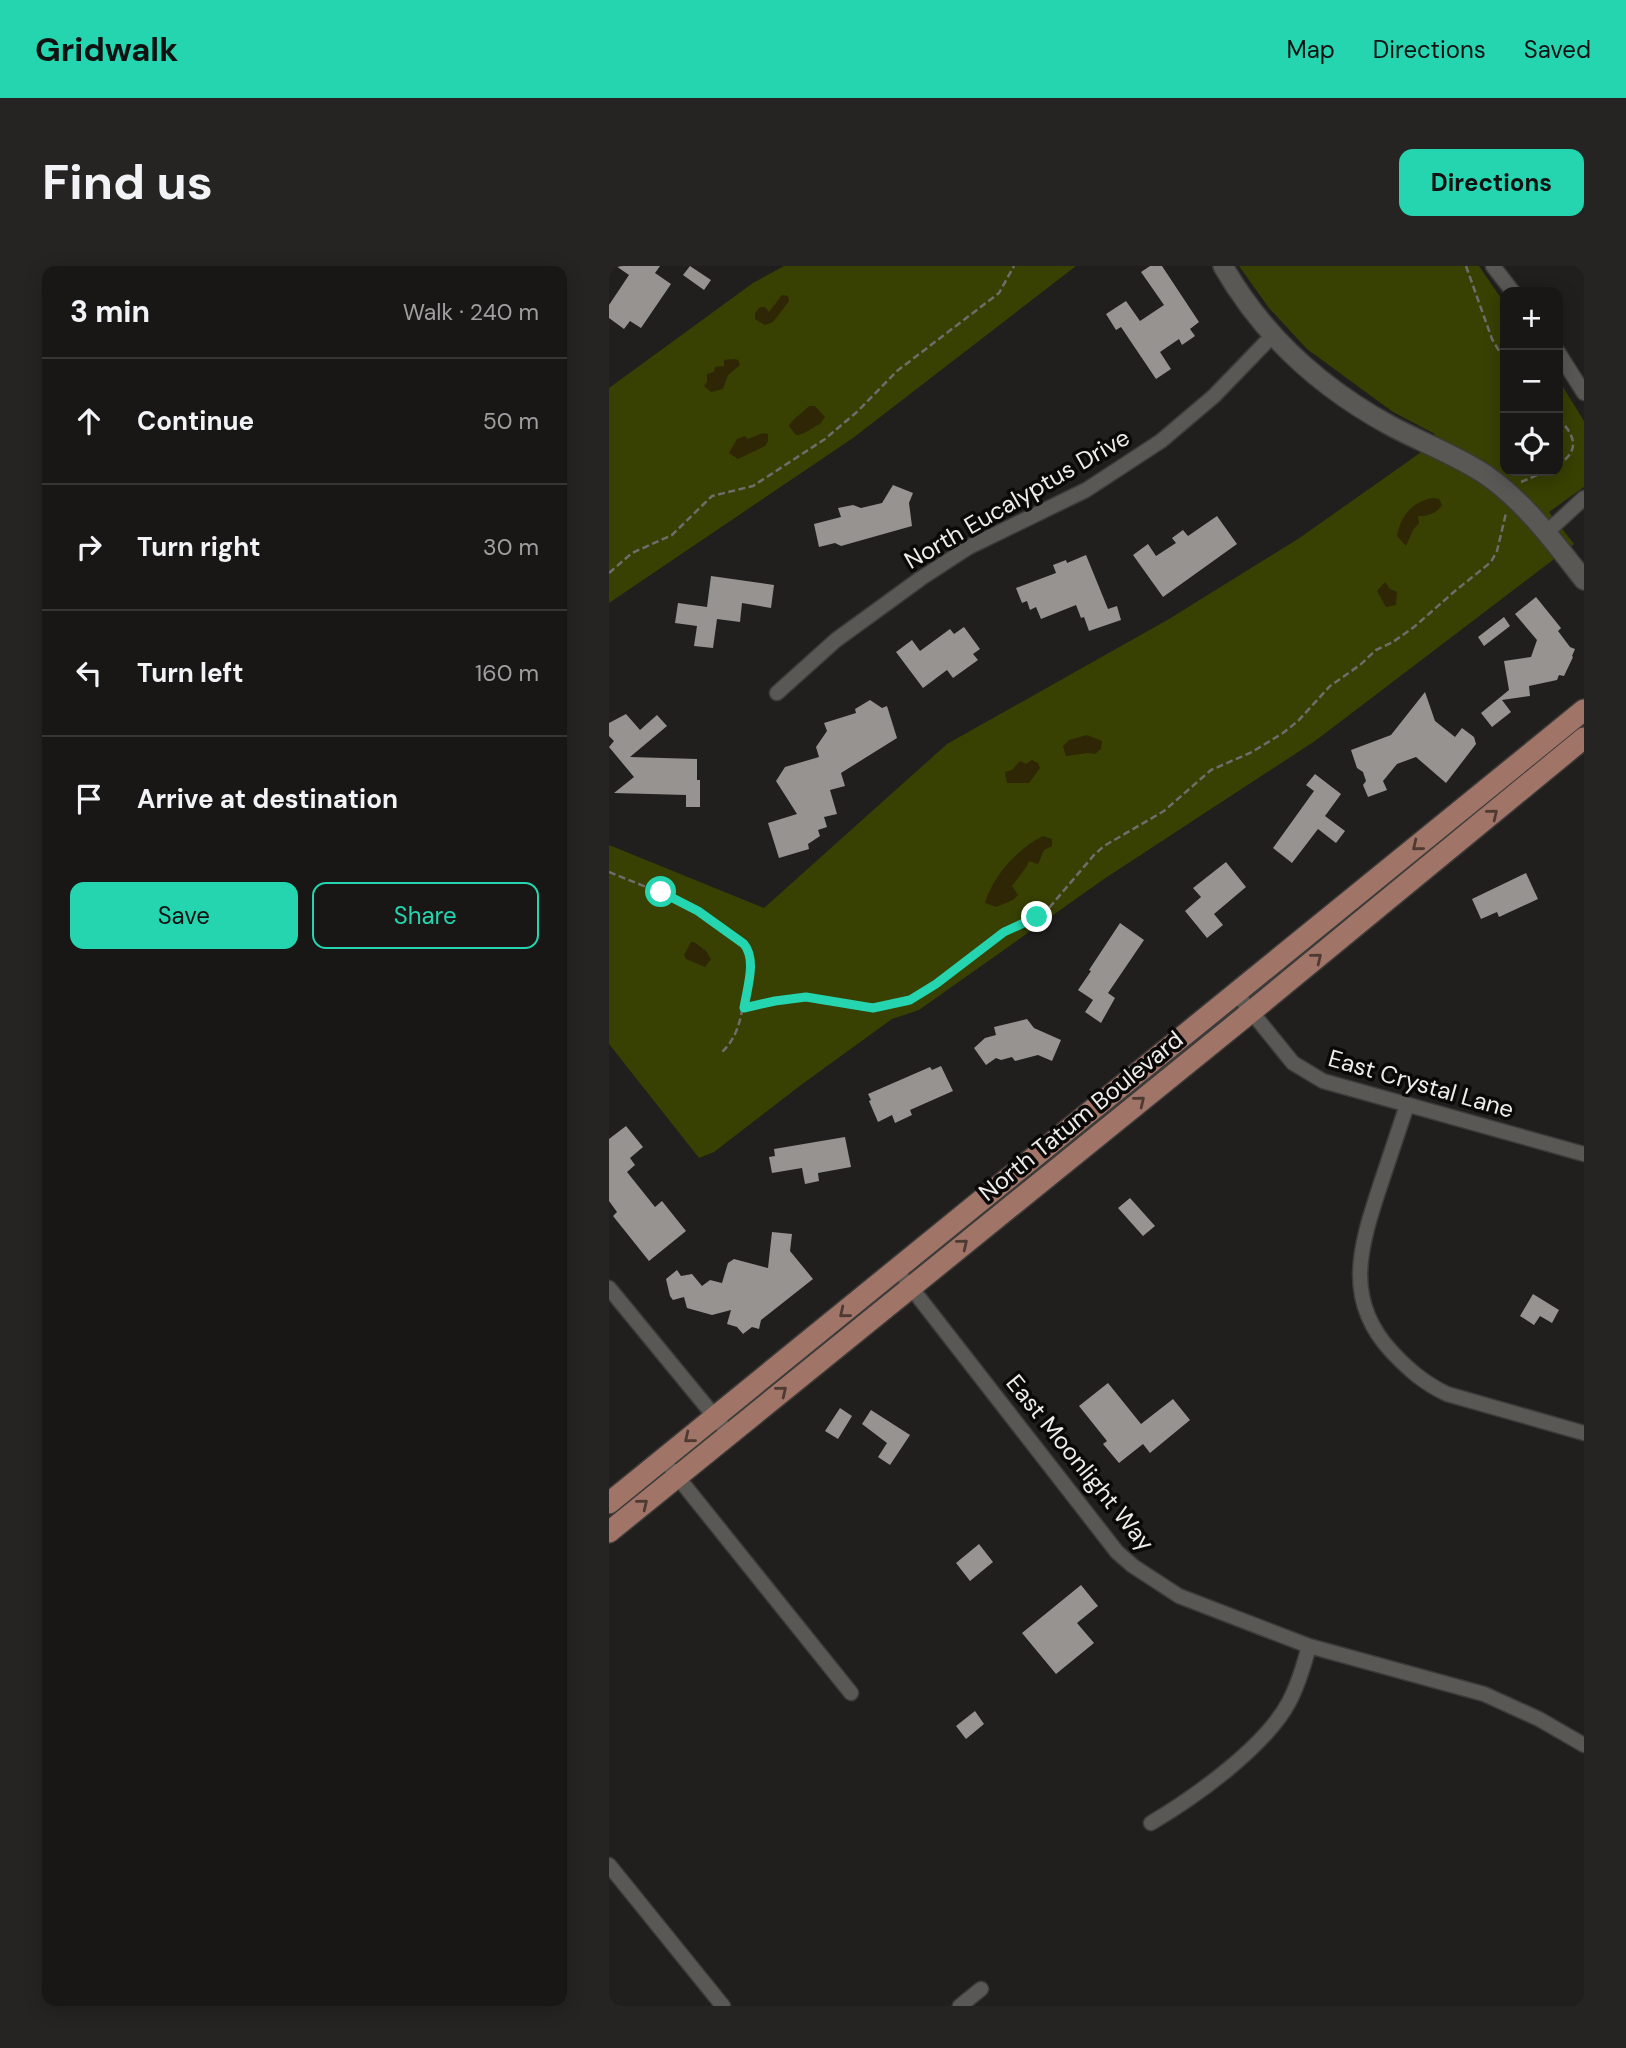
<!DOCTYPE html>
<meta charset="utf-8">
<style>
:root{--surface:#191716;--page:#262423;--text:#f1f3f6;--muted:#9f9fa1;--line:#373635;--accent:#24d5af}
body{margin:0;font-family:"DM Sans",sans-serif;background:var(--page);color:var(--text)}
.controls{position:absolute;right:21px;top:21px;display:grid;overflow:hidden;border-radius:14px;box-shadow:0 4px 18px #0003}
.controls button{width:63px;height:63px;display:grid;place-items:center;padding:0;border:0;border-bottom:2px solid var(--line);background:var(--surface);color:var(--text);font:35px sans-serif}
.stop{position:absolute;width:21px;height:21px;margin:-16px;border:5px solid #24d5af;border-radius:50%;background:#fff}
.stop.end{background:#24d5af;border-color:#fff;box-shadow:0 2px 7px #0008}
.list{margin:0;padding:0;list-style:none}
h2{display:flex;justify-content:space-between;align-items:center;height:91px;margin:0;padding:0 28px;font-size:30px}
h2 small{font-size:23px;font-weight:400;color:var(--muted)}
.list li{display:grid;grid-template-columns:46px 1fr auto;gap:21px;align-items:center;box-sizing:border-box;height:126px;padding:0 28px;border-top:2px solid var(--line)}
.list b{display:block;font-size:26px;white-space:nowrap}
.list em{font-size:23px;font-style:normal;color:var(--muted)}
.actions{display:flex;gap:14px;padding:21px 28px}
.actions a{flex:1;padding:16px 0;border:2px solid var(--accent);border-radius:14px;text-align:center;font-size:24px;color:var(--accent)}
.actions .main{background:var(--accent);color:#111}
.icon{flex:none;width:38px;height:38px;fill:none;stroke:currentColor;stroke-width:2;stroke-linecap:round;stroke-linejoin:round}
.map{position:relative;flex:none;width:975px;height:1740px;overflow:hidden;border-radius:14px}
header{display:flex;align-items:center;gap:42px;box-sizing:border-box;height:98px;padding:0 35px;background:var(--accent);color:#111}
header strong{font-size:33px}
nav{display:flex;gap:38px;margin-inline-start:auto;font-size:24px}
.intro{display:flex;align-items:center;justify-content:space-between;box-sizing:border-box;height:168px;padding:0 42px}
h1{margin:0;font-size:49px}
.button{padding:18px 32px;border-radius:14px;background:var(--accent);color:#111;font-size:24px;font-weight:700}
main{display:flex;gap:42px;padding:0 42px}
aside{flex:1;background:var(--surface);border-radius:14px;box-shadow:0 4px 18px #0003}
.map>svg:first-child{display:block}
</style>
<header>
<strong>Gridwalk</strong>
<nav><a>Map</a><a>Directions</a><a>Saved</a></nav>
</header>
<div class="intro"><h1>Find us</h1><a class="button">Directions</a></div>
<main>
<aside>
<h2>3 min<small>Walk · 240 m</small></h2>
<ul class="list">
<li><svg class="icon" aria-label="ahead" viewBox="0 0 24 24"><path d="M12 20V5M6 11l6-6 6 6"/></svg><div><b>Continue</b></div><em>50 m</em></li>
<li><svg class="icon" aria-label="right" viewBox="0 0 24 24"><path d="M7 20v-9h11M14 6l5 5-5 5"/></svg><div><b>Turn right</b></div><em>30 m</em></li>
<li><svg class="icon" aria-label="left" viewBox="0 0 24 24"><path d="M17 20v-9H6M10 6l-5 5 5 5"/></svg><div><b>Turn left</b></div><em>160 m</em></li>
<li><svg class="icon" aria-label="arrive" viewBox="0 0 24 24"><path d="M6 21V4h12l-3 4 3 4H6"/></svg><div><b>Arrive at destination</b></div></li>
</ul>
<div class="actions"><a class="main">Save</a><a>Share</a></div>
</aside>
<div class="map">
<svg width="975" height="1740" viewBox="0 0 975 1740">
<rect width="100%" height="100%" fill="#211f1d"/>
<path fill="#384002" d="M 175,0 L 467,0 L 244,172 L 0,337 L 0,122 L 144,17 Z
M 630,0 L 870,0 L 896,38 L 896,205 L 949,205 L 949,113 L 975,155 L 975,221 L 940,246 L 965,278 L 706,475 L 495,613 L 310,744 L 283,753 L 192,819 L 105,886 L 90,892 L 0,778 L 0,579 L 155,642 L 338,478 L 560,353 L 689,273 L 811,187 L 826,168 L 784,146 L 698,83 L 660,42 Z"/>
<path fill="#2e2605" d="M 173,29 L 179,30 L 180,35 L 164,56 L 156,59 L 146,53 L 146,47 L 151,41 L 156,41 L 160,46 Z
M 125,93 L 129,94 L 131,99 L 119,109 L 114,123 L 102,126 L 95,120 L 98,116 L 98,108 L 105,106 L 106,101 L 115,100 L 115,94 Z
M 200,140 L 206,140 L 216,151 L 211,158 C 203,161 196,169 187,169 L 180,160 C 183,153 194,147 200,140 Z
M 154,167 L 159,168 L 159,175 L 156,180 L 129,193 L 120,187 L 128,173 L 136,170 L 139,173 Z
M 824,232 L 830,233 L 833,239 C 828,247 818,251 809,250 L 810,257 L 804,264 L 797,280 L 788,270 C 792,249 803,236 824,232 Z
M 776,316 L 781,323 L 788,326 L 787,339 L 777,341 L 768,325 Z
M 478,469 L 493,475 L 492,483 L 486,488 L 479,487 L 457,490 L 454,480 L 460,474 Z
M 423,494 L 429,497 L 431,502 L 420,517 L 398,517 L 396,506 L 403,504 L 411,495 L 417,498 Z
M 434,570 L 443,573 L 443,580 L 435,584 L 429,598 L 420,595 L 418,600 L 403,620 L 409,629 L 404,634 L 387,641 L 376,637 C 384,610 409,582 434,570 Z
M 82,676 L 85,676 L 97,685 L 102,693 L 96,701 L 77,693 L 75,689 Z"/>
<path fill="#969391" d="M 7,0 L 51,0 L 46,7 L 62,18 L 32,62 L 21,55 L 15,63 L 0,52 L 0,39 L 20,9 Z
M 81,0 L 102,14 L 95,24 L 74,9 Z
M 541,0 L 553,0 L 590,56 L 581,63 L 586,70 L 573,79 L 570,73 L 551,86 L 562,103 L 547,113 L 512,61 L 507,64 L 497,48 L 517,35 L 531,55 L 555,39 L 532,6 Z
M 284,219 L 304,227 L 300,237 L 303,260 L 232,280 L 226,277 L 210,281 L 205,258 L 232,251 L 229,242 L 244,239 L 252,242 L 273,237 Z
M 608,250 L 628,278 L 554,331 L 524,289 L 539,278 L 547,290 L 567,277 L 563,272 L 574,264 L 579,270 Z
M 477,289 L 499,343 L 508,340 L 512,354 L 480,365 L 475,351 L 472,352 L 467,339 L 432,353 L 427,341 L 421,344 L 418,335 L 413,337 L 407,322 L 447,307 L 444,299 L 457,294 L 458,297 Z
M 102,310 L 165,319 L 162,342 L 133,337 L 131,356 L 108,353 L 104,382 L 85,380 L 88,360 L 66,357 L 69,337 L 98,341 Z
M 927,331 L 952,362 L 949,365 L 961,381 L 966,383 L 963,390 L 964,391 L 955,410 L 950,409 L 948,414 L 920,420 L 921,430 L 893,434 L 902,446 L 883,461 L 872,447 L 900,424 L 895,395 L 922,391 L 928,374 L 906,348 Z
M 895,351 L 901,360 L 875,380 L 869,371 Z
M 355,361 L 371,383 L 364,388 L 369,394 L 344,412 L 338,404 L 314,422 L 287,386 L 303,374 L 311,385 L 341,363 L 345,368 Z
M 816,426 L 826,455 L 846,471 L 853,462 L 865,471 L 867,478 L 837,517 L 807,491 L 788,498 L 774,515 L 778,524 L 759,531 L 754,519 L 757,515 L 754,506 L 748,502 L 742,484 L 782,469 Z
M 261,434 L 273,442 L 278,440 L 288,472 L 232,507 L 236,520 L 221,524 L 228,548 L 215,551 L 218,561 L 209,564 L 211,570 L 199,578 L 200,583 L 170,592 L 159,557 L 188,548 L 167,515 L 176,501 L 210,491 L 207,481 L 218,465 L 215,457 L 247,447 L 246,443 Z
M 17,448 L 31,464 L 48,449 L 58,460 L 21,491 L 88,493 L 88,514 L 91,514 L 91,541 L 77,541 L 77,529 L 5,527 L 25,511 L 0,481 L 5,475 L 0,470 L 0,457 Z
M 706,508 L 732,528 L 716,550 L 736,565 L 727,577 L 709,563 L 683,597 L 664,582 L 705,525 L 697,519 Z
M 617,596 L 637,621 L 605,648 L 614,659 L 598,672 L 576,645 L 592,631 L 584,622 Z
M 917,607 L 929,633 L 890,651 L 888,646 L 872,653 L 863,633 Z
M 511,657 L 535,674 L 499,727 L 506,732 L 492,757 L 476,746 L 484,734 L 469,724 L 482,705 L 480,704 Z
M 418,753 L 425,762 L 452,774 L 443,795 L 429,789 L 406,795 L 403,791 L 392,794 L 387,792 L 377,799 L 365,782 L 376,772 L 387,769 L 385,761 Z
M 332,800 L 344,825 L 301,844 L 303,849 L 286,857 L 283,849 L 269,856 L 260,835 L 262,834 L 259,828 L 321,801 L 323,804 Z
M 17,860 L 34,881 L 21,892 L 26,899 L 18,906 L 46,941 L 53,935 L 77,965 L 40,995 L 4,950 L 8,946 L 0,935 L 0,873 Z
M 236,871 L 242,901 L 209,907 L 210,915 L 196,918 L 193,902 L 163,907 L 160,891 L 166,890 L 165,883 Z
M 521,932 L 546,960 L 534,970 L 509,942 Z
M 163,966 L 183,968 L 181,985 L 204,1013 L 152,1054 L 150,1063 L 143,1061 L 134,1068 L 128,1061 L 118,1058 L 122,1044 L 103,1049 L 78,1042 L 75,1031 L 64,1034 L 61,1030 L 57,1013 L 68,1004 L 72,1010 L 83,1008 L 93,1020 L 101,1014 L 113,1017 L 119,997 L 125,993 L 159,1002 Z
M 924,1028 L 950,1044 L 943,1057 L 931,1050 L 925,1059 L 911,1050 Z
M 499,1117 L 532,1158 L 564,1133 L 581,1154 L 541,1187 L 534,1178 L 510,1197 L 494,1178 L 498,1175 L 470,1140 Z
M 231,1142 L 243,1150 L 229,1173 L 216,1165 Z
M 262,1144 L 301,1169 L 281,1199 L 269,1191 L 278,1177 L 253,1158 Z
M 370,1278 L 384,1296 L 361,1315 L 347,1297 Z
M 472,1319 L 489,1340 L 468,1357 L 485,1377 L 447,1408 L 413,1367 Z
M 366,1445 L 375,1458 L 357,1473 L 347,1460 Z"/>
<g fill="none" stroke-linecap="round" stroke-linejoin="round">
<g stroke="#3c3b39" stroke-width="17">
<path id="street" d="M 884,0 L 904,26
M 949,86 L 975,127
M 938,266 L 975,232
M 168,427 L 227,374 L 311,313 L 360,281 L 477,224 L 552,175 L 605,130 L 663,70
M 628,728 L 684,797 L 714,815 L 975,888
M 798,839 C 789,866 780,893 771,920 C 751,981 734,1034 783,1086 C 800,1104 815,1117 838,1128 L 975,1167
M 297,1015 L 508,1286 L 524,1300 L 570,1330 L 700,1380 L 875,1428 L 930,1453 L 975,1479
M 0,1022 L 120,1168
M 63,1204 L 242,1427
M 542,1557 C 586,1531 656,1481 680,1436 C 689,1419 695,1399 700,1380
M 0,1599 L 114,1740
M 351,1740 L 372,1723"/>
</g>
<g stroke="#3c3b39" stroke-width="22">
<path id="secondary" d="M 614,0 C 654,70 712,122 782,160 C 814,177 847,189 877,209 C 917,237 945,276 975,314"/>
</g>
<g stroke="#3c3b39" stroke-width="24">
<path id="primary" d="M 0,1237 L 975,444
M 0,1266 L 643,745 L 975,472"/>
</g>
<path stroke="#6f6d6b" stroke-width="2.5" stroke-dasharray="7 3.5" stroke-linecap="butt" d="M 857,0 L 883,73 L 896,95
M 949,152 C 966,169 972,184 949,199
M 912,216 L 938,205
M 0,307 L 23,287 L 63,269 L 103,230 L 144,220 L 216,173 L 249,145 L 288,105 L 390,27 L 405,0
M 0,606 L 72,635 L 127,672 L 140,684 C 144,697 139,709 137,722 C 132,747 132,769 111,788
M 135,742 C 154,736 178,730 199,732 C 243,735 267,751 311,729 L 395,666 L 440,642 L 485,589 L 495,580 L 555,545 L 602,504 L 643,486 L 674,467 L 689,455 L 721,420 L 751,399 L 767,384 L 784,376 L 805,361 L 846,325 L 882,296 L 888,285 L 897,247"/>
<use href="#street" stroke="#5a5855" stroke-width="14"/>
<use href="#secondary" stroke="#5a5855" stroke-width="19"/>
<use href="#primary" stroke="#a17468" stroke-width="21"/>
</g>
<defs><path id="oneway-chevron" d="M-2-3.5L2.5 0L-2 3.5" fill="none" stroke-width="1.6" stroke-linecap="round" stroke-linejoin="round" transform="scale(1.75)"/></defs>
<g stroke="#4e3933">
<use href="#oneway-chevron" transform="translate(884 548) rotate(-39)"/>
<use href="#oneway-chevron" transform="translate(808 580) rotate(141)"/>
<use href="#oneway-chevron" transform="translate(708 692) rotate(-39)"/>
<use href="#oneway-chevron" transform="translate(531 835) rotate(-39)"/>
<use href="#oneway-chevron" transform="translate(354 978) rotate(-39)"/>
<use href="#oneway-chevron" transform="translate(235 1047) rotate(141)"/>
<use href="#oneway-chevron" transform="translate(173 1125) rotate(-39)"/>
<use href="#oneway-chevron" transform="translate(80 1172) rotate(141)"/>
<use href="#oneway-chevron" transform="translate(34 1238) rotate(-39)"/>
</g>
<g fill="none" stroke-linecap="round" stroke-linejoin="round">
<path stroke="#24d5af" stroke-width="9" d="M 52,626 L 89,645 L 135,678 C 148,694 138,722 135,742 L 166,735 L 197,731 L 264,742 L 301,734 L 327,718 L 395,666 L 428,651"/>
</g>
<g text-anchor="middle" stroke-width="7" stroke-linejoin="round" paint-order="stroke">
<g font-size="24" fill="#edecea" stroke="#0a0908">
<text transform="translate(408 233) rotate(-30)" y="8">North Eucalyptus Drive</text>
<text transform="translate(812 818) rotate(16)" y="8">East Crystal Lane</text>
<text transform="translate(472 850) rotate(-39)" y="8">North Tatum Boulevard</text>
<text transform="translate(471 1197) rotate(51)" y="8">East Moonlight Way</text>
</g>
</g>
</svg>
<div class="controls">
<button>+</button>
<button>−</button>
<button><svg class="icon" aria-label="locate" viewBox="0 0 24 24"><circle cx="12" cy="12" r="6"/><path d="M12 2v4M12 18v4M2 12h4M18 12h4"/></svg></button>
</div>
<div class="stop" style="left:52px;top:626px"></div>
<div class="stop end" style="left:428px;top:651px"></div>
</div>
</main>
